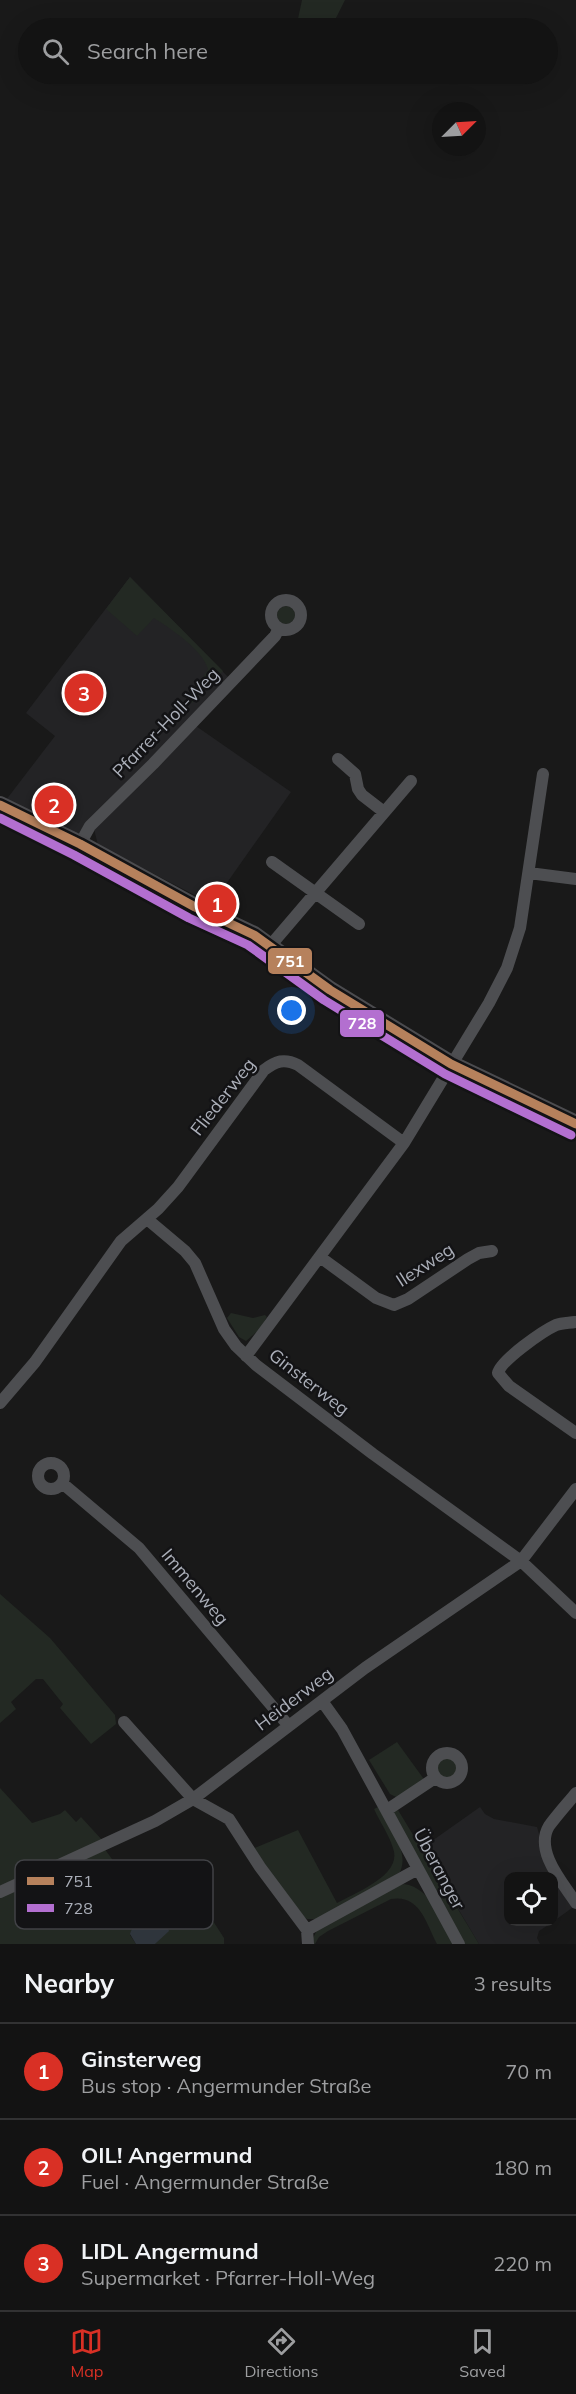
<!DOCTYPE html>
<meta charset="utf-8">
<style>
:root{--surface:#131313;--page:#202021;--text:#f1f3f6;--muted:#9d9ea0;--line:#323233;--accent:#d93025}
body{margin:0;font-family:Mulish,sans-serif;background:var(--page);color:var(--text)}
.controls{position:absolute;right:18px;bottom:18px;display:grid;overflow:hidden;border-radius:12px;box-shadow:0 6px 24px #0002}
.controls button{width:54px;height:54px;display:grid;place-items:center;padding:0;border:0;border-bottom:2px solid var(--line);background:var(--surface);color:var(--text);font:30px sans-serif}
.compass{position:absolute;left:432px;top:102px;width:54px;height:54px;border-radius:50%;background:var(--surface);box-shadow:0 6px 24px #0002;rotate:66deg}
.you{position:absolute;left:292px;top:1011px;width:21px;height:21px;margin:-15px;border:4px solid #fff;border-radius:50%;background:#1a73e8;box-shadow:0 0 0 9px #1a73e833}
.badge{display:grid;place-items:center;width:39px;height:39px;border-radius:50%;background:var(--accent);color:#fff;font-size:20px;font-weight:700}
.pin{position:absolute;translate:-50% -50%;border:3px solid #fff;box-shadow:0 2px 6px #0006}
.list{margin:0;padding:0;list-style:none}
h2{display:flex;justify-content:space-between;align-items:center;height:78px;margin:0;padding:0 24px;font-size:26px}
h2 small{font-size:20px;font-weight:400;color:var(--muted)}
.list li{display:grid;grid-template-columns:39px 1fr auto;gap:18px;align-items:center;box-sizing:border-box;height:96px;padding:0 24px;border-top:2px solid var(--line)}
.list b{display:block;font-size:22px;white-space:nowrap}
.list p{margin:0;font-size:20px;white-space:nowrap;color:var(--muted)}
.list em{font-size:20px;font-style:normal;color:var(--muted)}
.icon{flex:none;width:33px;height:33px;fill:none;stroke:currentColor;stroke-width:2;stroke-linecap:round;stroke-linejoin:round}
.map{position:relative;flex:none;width:576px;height:1944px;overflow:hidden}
.search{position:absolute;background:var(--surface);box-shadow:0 6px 24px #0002;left:18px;right:18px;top:18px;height:66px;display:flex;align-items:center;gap:15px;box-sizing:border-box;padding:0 21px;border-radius:33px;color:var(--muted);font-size:22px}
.sheet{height:366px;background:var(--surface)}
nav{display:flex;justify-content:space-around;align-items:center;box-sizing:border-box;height:84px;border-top:2px solid var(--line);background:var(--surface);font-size:16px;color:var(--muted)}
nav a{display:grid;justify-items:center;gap:3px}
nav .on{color:var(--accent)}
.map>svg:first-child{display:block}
</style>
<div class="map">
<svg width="576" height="1944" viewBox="0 0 576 1944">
<rect width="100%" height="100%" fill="#191919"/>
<path fill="#232325" d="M 130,577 L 231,680 L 77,835 L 6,800 L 55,736 L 26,713 Z
M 193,724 L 291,792 L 212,904 L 98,845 L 93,825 Z
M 480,1807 L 485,1814 L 494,1819 L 537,1827 L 545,1855 L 576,1905 L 554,1921 L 554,1876 L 508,1876 L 508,1922 L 553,1922 L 539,1931 L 537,1938 L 540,1944 L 479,1944 L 422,1848 Z"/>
<path fill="#232923" d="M 302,0 L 345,0 L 331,28 L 296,28 Z
M 130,577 L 223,671 L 192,703 L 189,700 L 208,669 C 202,649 171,629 154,618 L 137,636 L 106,609 Z
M277 615a9 9 0 1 1 18 0a9 9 0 1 1-18 0Z
M 231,1313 L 253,1318 L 265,1315 L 267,1317 L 259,1330 L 246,1341 L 239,1337 L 227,1318 Z
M 0,1594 L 50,1638 L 115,1715 L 116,1724 L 91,1744 L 60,1708 L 63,1704 L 43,1679 L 36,1679 L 11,1702 L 16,1709 L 0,1723 Z
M 397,1742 L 426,1782 L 396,1797 L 390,1794 L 369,1760 Z
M435 1768a12 12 0 1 1 24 0a12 12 0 1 1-24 0Z
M 0,1788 L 32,1823 L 60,1814 L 65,1810 L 76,1822 L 81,1817 L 103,1841 L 0,1889 Z
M 378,1807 C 388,1826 410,1850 400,1872 L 321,1919 L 307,1919 L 299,1914 L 252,1849 L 298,1830 L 337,1903 C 356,1892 403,1875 393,1848 C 389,1835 380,1822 374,1809 Z
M 398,1810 L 479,1944 L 465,1944 L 392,1813 Z
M 104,1848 L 150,1912 L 159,1913 L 182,1896 L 196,1908 L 202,1904 L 224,1938 L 224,1944 L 155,1944 L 169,1929 L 151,1917 L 141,1922 L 130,1935 L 136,1944 L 0,1944 L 0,1895 Z
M 404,1884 C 432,1888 442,1922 453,1944 L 437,1944 C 426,1923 420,1894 391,1899 L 328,1931 L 319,1937 L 315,1944 L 310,1944 L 317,1930 L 394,1886 Z"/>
<path fill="#2f353c" d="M 151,1917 L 163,1919 L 167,1924 L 169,1931 L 155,1944 L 136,1944 L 130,1934 C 132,1925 143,1921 151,1917 Z"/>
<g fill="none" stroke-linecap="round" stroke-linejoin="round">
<path stroke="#4d4e51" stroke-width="12" d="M271 615a15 15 0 1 1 30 0a15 15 0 1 1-30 0Z
M 338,759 L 355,774 L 358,789 L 362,795 L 384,812
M 80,844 L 90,826 L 153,764 L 275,636 L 279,628
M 272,862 L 359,924
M 529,873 L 576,879
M 270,946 L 411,781
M 147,1219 L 185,1251 L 195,1263 L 224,1329 L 236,1346 L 256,1365 L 373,1454 L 521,1561 L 576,1613
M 320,1257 L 376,1298 L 394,1305 L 408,1299 L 468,1259 L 479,1253 L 492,1251
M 575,1322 C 569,1323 562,1323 556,1325 C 543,1331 501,1360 498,1373 L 509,1386 L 576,1433
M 246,1356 L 404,1143 L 489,1003 L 507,968 L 520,928 L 543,774
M 0,1403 L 35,1362 L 121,1241 L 158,1209 L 178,1187 L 264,1070 C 276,1061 284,1058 298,1065 L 404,1143
M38 1476a13 13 0 1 1 26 0a13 13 0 1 1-26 0Z
M 62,1483 L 139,1548 L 288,1725
M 322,1701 L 342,1729 L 459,1944
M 124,1722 L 193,1799 L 229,1819 L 260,1867 L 307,1930
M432 1768a15 15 0 1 1 30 0a15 15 0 1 1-30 0Z
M 576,1793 C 567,1804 557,1815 549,1826 C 534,1851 563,1883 576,1903
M 387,1810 L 435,1778
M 0,1892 L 155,1821 L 193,1799 L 365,1668 L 521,1561 L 576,1489
M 308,1944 L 307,1930 L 418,1869"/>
<path stroke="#4c4c4f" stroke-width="18" d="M 0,805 L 80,844 L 195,907 L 254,935 L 330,990 L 451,1064 L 576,1124"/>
<g stroke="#131315" stroke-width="14">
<path id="bus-1" d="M 0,805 L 80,844 L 195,907 L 254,935 L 330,990 L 451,1064 L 576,1124"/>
</g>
<g stroke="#131315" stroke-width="14">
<path id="bus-2" d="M 0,818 L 74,855 L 189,918 L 248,945 L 324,1000 L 445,1074 L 571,1135"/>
</g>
<use href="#bus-1" stroke="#b6815c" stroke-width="9"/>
<use href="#bus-2" stroke="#b36fd0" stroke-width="9"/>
</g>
<g text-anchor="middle" stroke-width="5" stroke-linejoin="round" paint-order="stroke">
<g font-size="18" fill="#abafb9" stroke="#131315">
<text transform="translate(166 723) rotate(-46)" y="6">Pfarrer-Holl-Weg</text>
<text transform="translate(223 1097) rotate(-52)" y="6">Fliederweg</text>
<text transform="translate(425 1265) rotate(-33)" y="6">Ilexweg</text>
<text transform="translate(309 1382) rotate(38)" y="6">Ginsterweg</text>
<text transform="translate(195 1587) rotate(50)" y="6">Immenweg</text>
<text transform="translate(294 1699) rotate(-37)" y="6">Heiderweg</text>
<text transform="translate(439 1869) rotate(62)" y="6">Überanger</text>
</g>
</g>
<rect x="15" y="1860" width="198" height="69" rx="9" fill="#131315" stroke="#414246" stroke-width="1.5"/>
<rect x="27" y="1877" width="27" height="8" fill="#b6815c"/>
<rect x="27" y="1904" width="27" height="8" fill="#b36fd0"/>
<g font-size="16" fill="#abafb9">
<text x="64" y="1887">751</text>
<text x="64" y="1914">728</text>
</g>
<g stroke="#131315" stroke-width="2">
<rect x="267" y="947" width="46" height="28" rx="6" fill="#b6815c"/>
<rect x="339" y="1009" width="46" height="29" rx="6" fill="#b36fd0"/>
</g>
<g font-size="16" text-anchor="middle" font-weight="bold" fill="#fff">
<text x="290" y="967">751</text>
<text x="362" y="1029">728</text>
</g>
</svg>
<div class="controls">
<button><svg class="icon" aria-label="locate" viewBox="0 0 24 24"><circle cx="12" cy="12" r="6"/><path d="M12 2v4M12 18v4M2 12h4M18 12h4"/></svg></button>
</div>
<svg class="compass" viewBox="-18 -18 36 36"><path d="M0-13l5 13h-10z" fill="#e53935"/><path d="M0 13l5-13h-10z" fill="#9d9ea0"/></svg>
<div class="you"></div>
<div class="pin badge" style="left:217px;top:904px">1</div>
<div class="pin badge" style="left:54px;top:805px">2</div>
<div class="pin badge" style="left:84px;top:693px">3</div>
<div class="search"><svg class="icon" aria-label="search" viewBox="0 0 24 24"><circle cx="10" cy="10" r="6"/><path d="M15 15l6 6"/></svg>Search here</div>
</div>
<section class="sheet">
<h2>Nearby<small>3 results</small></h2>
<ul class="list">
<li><span class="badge">1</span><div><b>Ginsterweg</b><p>Bus stop · Angermunder Straße</p></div><em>70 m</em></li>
<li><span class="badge">2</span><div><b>OIL! Angermund</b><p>Fuel · Angermunder Straße</p></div><em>180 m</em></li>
<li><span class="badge">3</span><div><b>LIDL Angermund</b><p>Supermarket · Pfarrer-Holl-Weg</p></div><em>220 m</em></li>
</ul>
</section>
<nav>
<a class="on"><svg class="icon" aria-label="map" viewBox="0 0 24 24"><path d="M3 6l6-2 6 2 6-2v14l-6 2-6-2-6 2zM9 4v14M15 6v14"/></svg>Map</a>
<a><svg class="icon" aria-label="directions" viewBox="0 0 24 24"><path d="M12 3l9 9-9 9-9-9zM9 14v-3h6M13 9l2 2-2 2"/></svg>Directions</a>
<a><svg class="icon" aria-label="saved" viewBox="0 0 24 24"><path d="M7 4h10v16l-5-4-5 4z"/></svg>Saved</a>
</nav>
